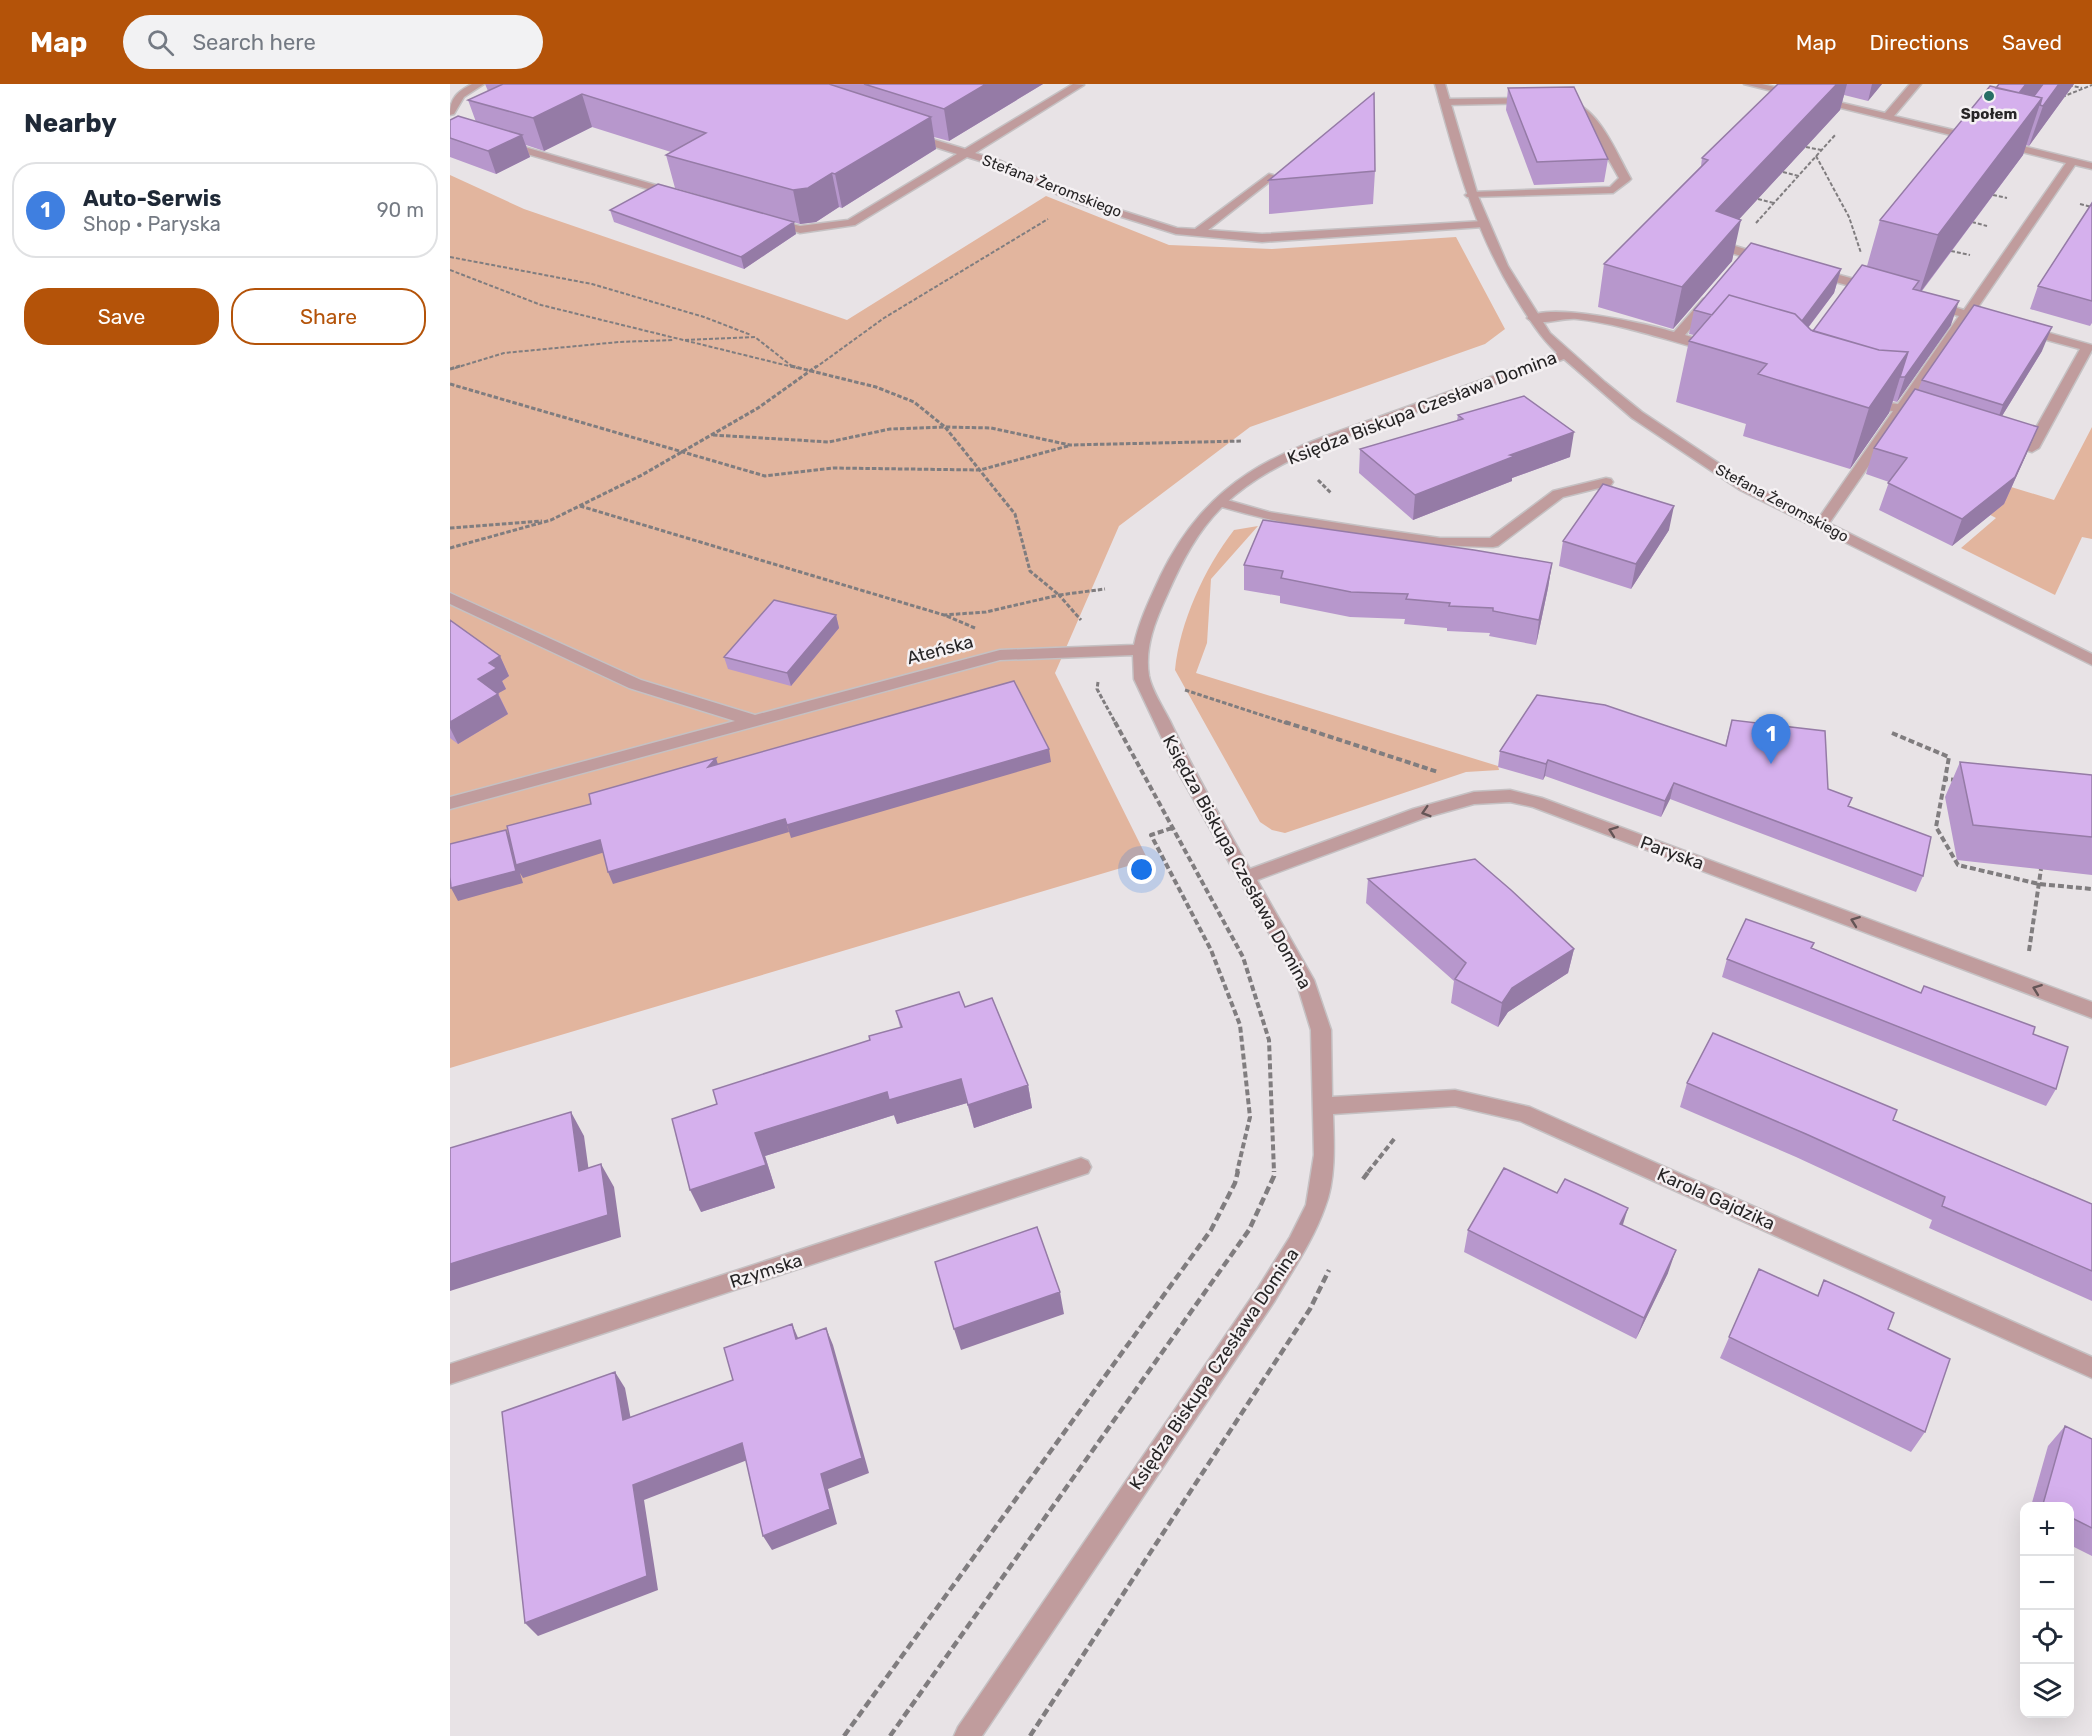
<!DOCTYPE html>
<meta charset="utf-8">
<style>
:root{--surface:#fff;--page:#f2f2f3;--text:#1f2937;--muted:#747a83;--line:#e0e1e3;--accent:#b45309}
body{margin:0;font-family:Rubik,sans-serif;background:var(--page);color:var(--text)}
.controls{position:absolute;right:18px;bottom:18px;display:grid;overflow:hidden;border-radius:12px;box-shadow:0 6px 24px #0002}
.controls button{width:54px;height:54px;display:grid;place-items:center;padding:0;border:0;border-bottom:2px solid var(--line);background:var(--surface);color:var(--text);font:30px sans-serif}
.you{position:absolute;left:692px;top:786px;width:21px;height:21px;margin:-15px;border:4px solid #fff;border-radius:50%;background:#1a73e8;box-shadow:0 0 0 9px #1a73e833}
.badge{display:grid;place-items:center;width:39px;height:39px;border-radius:50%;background:var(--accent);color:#fff;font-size:20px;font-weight:700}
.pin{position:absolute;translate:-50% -50px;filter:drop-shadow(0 2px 3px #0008)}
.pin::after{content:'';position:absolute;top:32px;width:21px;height:18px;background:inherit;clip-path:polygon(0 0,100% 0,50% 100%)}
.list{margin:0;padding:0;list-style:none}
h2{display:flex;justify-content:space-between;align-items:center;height:78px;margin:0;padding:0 24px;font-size:26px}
h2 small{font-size:20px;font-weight:400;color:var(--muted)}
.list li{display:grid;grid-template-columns:39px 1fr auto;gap:18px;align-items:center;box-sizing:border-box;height:96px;margin:0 12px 12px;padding:0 12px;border:2px solid var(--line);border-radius:24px}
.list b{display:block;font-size:22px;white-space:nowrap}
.list p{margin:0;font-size:20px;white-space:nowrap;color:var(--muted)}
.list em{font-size:20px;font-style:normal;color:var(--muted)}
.actions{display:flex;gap:12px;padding:18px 24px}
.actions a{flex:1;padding:14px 0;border:2px solid var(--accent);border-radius:24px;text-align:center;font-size:21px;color:var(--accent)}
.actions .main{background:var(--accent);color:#fff}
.icon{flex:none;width:33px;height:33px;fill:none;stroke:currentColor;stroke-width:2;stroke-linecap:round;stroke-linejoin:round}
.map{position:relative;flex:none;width:1642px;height:1652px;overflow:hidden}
header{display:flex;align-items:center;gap:36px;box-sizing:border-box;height:84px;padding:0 30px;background:var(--accent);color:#fff}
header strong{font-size:28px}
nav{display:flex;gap:33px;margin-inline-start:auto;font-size:21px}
.search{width:420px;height:54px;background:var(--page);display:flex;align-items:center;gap:15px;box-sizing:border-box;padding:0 21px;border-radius:33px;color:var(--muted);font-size:22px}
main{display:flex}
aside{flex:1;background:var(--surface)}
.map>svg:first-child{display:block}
</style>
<header>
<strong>Map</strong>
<div class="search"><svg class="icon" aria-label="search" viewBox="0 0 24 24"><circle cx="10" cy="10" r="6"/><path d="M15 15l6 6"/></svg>Search here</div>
<nav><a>Map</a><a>Directions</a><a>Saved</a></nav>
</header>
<main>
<aside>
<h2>Nearby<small></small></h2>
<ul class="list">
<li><span class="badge" style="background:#3f7fe0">1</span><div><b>Auto-Serwis</b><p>Shop · Paryska</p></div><em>90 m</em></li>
</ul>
<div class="actions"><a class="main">Save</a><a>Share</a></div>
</aside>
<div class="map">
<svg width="1642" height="1652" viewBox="0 0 1642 1652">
<rect width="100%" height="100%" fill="#e8e3e6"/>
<path fill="#e2b59e" d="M 0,91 L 74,125 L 397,236 L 596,112 L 719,161 L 822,165 L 1006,153 L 1055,245 L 1035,260 L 800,343 L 669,442 L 605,589 L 698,776 L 0,984 Z
M 1642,343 L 1642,455 L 1632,453 L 1605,511 L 1511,464 L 1546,434 L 1521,421 L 1548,399 L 1604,416 Z
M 808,442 L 761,495 L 757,559 L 746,589 L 1048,682 L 1049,686 L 1016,688 L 835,749 L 822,746 L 810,738 L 725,586 C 730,538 754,485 784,446 Z"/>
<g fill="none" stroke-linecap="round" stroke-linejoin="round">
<g stroke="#c5c1c3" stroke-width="3">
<path id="service" d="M 22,0 L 34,0 L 14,13 L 4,30 L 0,31 C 0,14 7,8 22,0 Z
M 623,0 L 634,1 L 525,69 L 551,77 L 632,114 L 727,144 L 745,145 L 819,90 L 823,91 L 823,95 L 758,146 L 812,150 L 1033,137 L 1039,140 L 1033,143 L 812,158 L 726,150 L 624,118 L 543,81 L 517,73 L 405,141 L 350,149 L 316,138 L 322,135 L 350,142 L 398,136 L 507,70 L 457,54 L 457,50 L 465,50 L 515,65 Z
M 1294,0 L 1312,0 L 1435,29 L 1460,0 L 1471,0 L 1444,32 L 1529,52 L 1530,54 L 1525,57 Z
M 1079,14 L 1084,17 L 1083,19 L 995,21 L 990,18 L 995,15 Z
M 1116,15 C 1150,24 1165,67 1181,95 L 1179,97 L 1163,109 L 1017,113 L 1015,111 L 1021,108 L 1160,103 L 1169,94 L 1138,39 L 1121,23 L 1111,18 Z
M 1552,57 L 1642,79 L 1642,85 L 1625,81 L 1524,229 L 1544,234 L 1546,237 L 1544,240 L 1540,241 L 1520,235 L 1460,322 L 1479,328 L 1481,331 L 1479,334 L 1474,335 L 1455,329 L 1376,444 L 1366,444 L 1364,441 L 1443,327 L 1418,325 L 1411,321 L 1418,317 L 1448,320 L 1509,232 L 1479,224 L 1477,221 L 1483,217 L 1514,226 L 1616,79 L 1548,62 L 1547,60 Z
M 57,58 L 230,108 L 232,110 L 230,112 L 222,112 L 53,63 L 53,59 Z
M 1282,161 L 1318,172 L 1320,175 L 1314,179 L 1278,168 L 1278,162 Z
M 1364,184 L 1426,201 L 1428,204 L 1422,208 L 1360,191 L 1358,188 Z
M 1257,214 L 1263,218 L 1235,251 L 1267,261 L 1269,264 L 1263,268 C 1218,257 1173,240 1127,235 C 1113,233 1087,244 1077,234 C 1096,217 1199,240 1224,248 L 1253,215 Z
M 1575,242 L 1642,261 L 1642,266 L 1589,364 L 1582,368 L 1552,359 L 1550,356 L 1557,352 L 1578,358 L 1630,265 L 1571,249 L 1569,246 Z
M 1156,394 L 1161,395 L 1163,398 L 1161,401 L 1113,413 L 1048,462 L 1043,463 C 951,462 853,447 765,421 L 763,418 L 770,414 L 819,428 L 920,444 L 990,454 L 1040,454 L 1103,407 Z"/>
</g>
<g stroke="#c5c1c3" stroke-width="3">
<path id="minor" d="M 985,0 L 995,0 L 1028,112 L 1058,182 L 1100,249 L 1155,298 L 1192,328 L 1300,400 L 1642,570 L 1642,581 L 1290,406 L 1182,334 L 1114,275 C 1059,295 1003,315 947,335 C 887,357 821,376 774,421 C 748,446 732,477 718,509 C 706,535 694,563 699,592 C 702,607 713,623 720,637 C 744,688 772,736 800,785 L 963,725 L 1024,708 L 1060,706 L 1092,714 L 1642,918 L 1642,934 L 1083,723 L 1060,718 L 1024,720 L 974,734 L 807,796 L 864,896 L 881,946 L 882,1013 L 1005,1006 L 1080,1023 L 1642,1273 L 1642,1294 L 1070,1037 L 1005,1022 L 883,1030 C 884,1058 886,1096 875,1123 C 863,1157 842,1187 824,1218 L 532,1652 L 504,1652 L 508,1643 L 808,1204 L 840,1153 L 856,1121 L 864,1071 L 861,946 L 846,897 L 727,686 L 684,595 L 683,571 L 550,576 L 0,725 L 0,713 L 285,637 L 179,604 L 0,520 L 0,509 L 191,596 L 305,631 L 550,566 L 684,561 C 689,537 700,515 710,493 C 762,386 836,366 940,329 C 996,309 1051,289 1107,269 C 1090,253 1079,235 1066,214 C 1024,146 1006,77 985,0 Z
M 631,1074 L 638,1077 L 641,1083 L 638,1089 L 0,1300 L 0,1280 Z"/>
</g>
<path stroke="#807d7f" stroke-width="2" stroke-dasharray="4 2" stroke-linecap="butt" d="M 1613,0 L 1632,4
M 1612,13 L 1642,1
M 1356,63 L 1371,66
M 1366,72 L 1399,133 L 1411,169
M 1333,88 L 1349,92
M 1543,111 L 1557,114
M 1308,115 L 1324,119
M 1630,120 L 1642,123
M 1522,138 L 1537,142
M 1306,139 L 1386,50
M 1501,167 L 1520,171
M 0,173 L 142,200 L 254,233 L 301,251
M 0,186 L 91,221 L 347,284
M 235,256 L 305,253 L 343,283
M 5,284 L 54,269 L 169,258 L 224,256
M 365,284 L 434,234 L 598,135"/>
<path stroke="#807d7f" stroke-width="3" stroke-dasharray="4.5 2" stroke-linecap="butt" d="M 341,282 L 426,303 L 464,318 L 495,343 L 541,344 L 620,361 L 792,357
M 0,285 L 10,282
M 0,300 L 315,392 L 383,384 L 530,386 L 618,362
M 263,351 L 379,358 L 440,345 L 495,343 L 565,430 L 580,487 L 609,511 L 655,505
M 868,396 L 881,409
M 130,422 L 494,531
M 0,444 L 92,437
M 0,464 L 101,436 L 192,391 L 308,324 L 367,282
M 525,544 L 494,531 L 536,528 L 609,511 L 631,536
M 648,598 L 647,605 L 666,640
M 735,606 L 839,640"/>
<path stroke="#807d7f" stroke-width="4" stroke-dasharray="6 3" stroke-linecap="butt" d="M 665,638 L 793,873 L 819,956 L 824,1088
M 835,638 L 988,688
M 1442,649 L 1499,673 L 1495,695
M 1507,696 L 1495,695 L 1486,743 L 1508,781 L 1589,800 L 1642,805
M 722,744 L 701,751 L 761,866 L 790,941 L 800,1033 L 787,1088
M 1579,867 L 1591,785
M 918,1088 L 945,1054"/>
<path stroke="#807d7f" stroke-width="4.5" stroke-dasharray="8 4" stroke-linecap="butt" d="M 913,1095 L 919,1087
M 394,1652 L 761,1146 L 785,1099 L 788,1087
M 440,1652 L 799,1146 L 824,1092 L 824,1087
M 580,1652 L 860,1225 L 879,1186"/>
<use href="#service" fill="#c09c9d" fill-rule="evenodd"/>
<use href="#minor" fill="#c09c9d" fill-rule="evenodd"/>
</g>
<path fill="#b797cc" d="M 35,0 L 593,0 L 499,57 L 484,53 L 486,65 L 392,124 L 389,123 L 366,138 L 350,140 L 225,104 L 216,71 L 221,68 L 142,43 L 94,67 L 76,61 L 80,73 L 46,90 L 0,73 L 0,36 L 26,38 L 18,16 L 38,7 Z
M 1328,0 L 1432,0 L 1418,17 L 1394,11 L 1390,26 L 1289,135 L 1282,177 L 1223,245 L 1148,223 L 1154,180 L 1251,82 L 1252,74 Z
M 1549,0 L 1624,0 L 1579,62 L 1576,61 L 1573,71 L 1472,207 L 1501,241 L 1447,318 L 1443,317 L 1439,329 L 1400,385 L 1293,352 L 1296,340 L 1226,318 L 1239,257 L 1244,251 L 1239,250 L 1244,226 L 1391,185 L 1384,209 L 1358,244 L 1361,246 L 1363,247 L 1417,182 L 1430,136 Z
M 1058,4 L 1158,75 L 1154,98 L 1084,101 L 1056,26 Z
M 925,87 L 923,120 L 819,130 L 819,96 Z
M 1642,119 L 1642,239 L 1640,242 L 1580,225 L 1588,202 Z
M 160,126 L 346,150 L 294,185 L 164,138 Z
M 1592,267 L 1552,332 L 1577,369 L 1554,420 L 1502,462 L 1429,426 L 1439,398 L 1416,390 L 1424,364 L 1468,306 L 1472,296 Z
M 1008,331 L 1120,373 L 1062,394 L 1062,397 L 963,436 L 909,389 L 910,365 L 1007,337 Z
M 1219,446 L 1181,505 L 1109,482 L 1113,457 Z
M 1102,479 L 1098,504 L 1086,561 L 1039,552 L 1040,549 L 997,547 L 997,544 L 954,540 L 955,535 L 900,533 L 830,519 L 830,512 L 794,506 L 794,481 Z
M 386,531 L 389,544 L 341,602 L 278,585 L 274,573 Z
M 0,536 L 50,572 L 59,592 L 52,597 L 56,605 L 48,609 L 58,630 L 8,660 L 0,654 Z
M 1282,636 L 1378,705 L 1402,714 L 1399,722 L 1473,792 L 1466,808 L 1220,715 L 1211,733 L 1095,692 L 1093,696 L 1048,683 L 1050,667 L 1275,662 Z
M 1510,678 L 1642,691 L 1642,791 L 1507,776 L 1495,713 Z
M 918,795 L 1124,865 L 1118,889 L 1058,928 L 1048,943 L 1001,919 L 1004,897 L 916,819 Z
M 1364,859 L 1362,864 L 1471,909 L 1474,902 L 1583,950 L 1606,1005 L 1596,1022 L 1272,893 L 1277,875 Z
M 515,923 L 578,1001 L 582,1024 L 524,1044 L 517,1019 L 447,1040 L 444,1031 L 315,1072 L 325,1104 L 251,1128 L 267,1020 L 450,943 L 446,927 Z
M 1237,999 L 1443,1036 L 1642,1120 L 1642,1217 L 1479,1144 L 1482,1136 L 1346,1073 L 1230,1023 Z
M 1173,1141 L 1218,1189 L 1186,1255 L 1014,1168 L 1018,1146 Z
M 1309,1185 L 1367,1212 L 1374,1196 L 1438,1245 L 1475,1348 L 1461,1368 L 1270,1274 Z
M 1615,1342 L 1642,1355 L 1642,1472 L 1620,1461 L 1620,1422 L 1581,1422 L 1598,1362 Z"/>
<path fill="#957ba6" d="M 536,0 L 593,0 L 499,57 L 494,25 Z
M 1387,0 L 1397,0 L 1390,26 L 1258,169 L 1266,127 Z
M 1422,0 L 1432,0 L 1418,17 Z
M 1576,0 L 1592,0 L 1586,16 L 1565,14 Z
M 1609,0 L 1624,0 L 1579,62 L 1593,22 Z
M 132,10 L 142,43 L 94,67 L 83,34 Z
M 1592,14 L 1573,71 L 1469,210 L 1488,151 Z
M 481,33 L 486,65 L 392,124 L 385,90 Z
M 72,51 L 80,73 L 46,90 L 38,67 Z
M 382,89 L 389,123 L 366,138 L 350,140 L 343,106 Z
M 1291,136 L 1282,177 L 1223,245 L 1232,203 Z
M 344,138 L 346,150 L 294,185 L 291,173 Z
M 1391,185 L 1384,209 L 1332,278 L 1338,254 Z
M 1509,217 L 1501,241 L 1447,318 L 1455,293 Z
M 1602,243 L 1592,267 L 1544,345 L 1553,321 Z
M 1458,268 L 1439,329 L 1400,385 L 1419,324 Z
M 1588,343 L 1577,369 L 1554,420 L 1502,462 L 1512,435 Z
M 1124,348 L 1120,373 L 1062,394 L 1062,397 L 963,436 L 965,411 L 1060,371 Z
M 1224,422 L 1219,446 L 1181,505 L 1186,480 Z
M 1102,479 L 1098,504 L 1086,561 L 1089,536 Z
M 386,531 L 389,544 L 341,602 L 337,589 Z
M 50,572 L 59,592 L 52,597 L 56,605 L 38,615 L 28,595 L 39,579 Z
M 48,610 L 58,630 L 8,660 L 0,644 L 0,638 Z
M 599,665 L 601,678 L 341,754 L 337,741 Z
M 266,674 L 270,687 L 258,683 Z
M 1098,676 L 1095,692 L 1093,696 L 1096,680 Z
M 1224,699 L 1220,715 L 1211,733 L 1215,717 Z
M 335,735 L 339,748 L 163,800 L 158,788 Z
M 56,746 L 62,758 L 150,756 L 155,768 L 73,794 L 70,789 L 73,799 L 8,817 L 1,804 Z
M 1124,865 L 1118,889 L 1058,928 L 1048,943 L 1052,919 L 1062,904 Z
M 511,995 L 517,1019 L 447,1040 L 439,1016 Z
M 578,1001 L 582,1024 L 524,1044 L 518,1021 Z
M 437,1008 L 444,1031 L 315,1072 L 325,1104 L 251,1128 L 240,1106 L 305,1049 Z
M 121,1028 L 134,1052 L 142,1110 L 129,1087 Z
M 151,1080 L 164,1103 L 171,1153 L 0,1207 L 0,1180 Z
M 1178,1124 L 1171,1147 L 1170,1140 Z
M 1226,1166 L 1218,1189 L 1186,1255 L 1194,1234 Z
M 610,1208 L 614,1230 L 511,1266 L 504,1245 Z
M 342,1240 L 349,1256 L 346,1255 Z
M 376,1244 L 383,1261 L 419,1389 L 378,1405 L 387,1440 L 322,1466 L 313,1452 L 371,1390 Z
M 165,1288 L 175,1304 L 184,1352 L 173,1336 Z
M 292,1359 L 300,1375 L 194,1416 L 208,1506 L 88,1552 L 75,1539 L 183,1401 Z"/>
<path fill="#d5b0ed" stroke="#957ba6" stroke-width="1.5" d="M 53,0 L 379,0 L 481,33 L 385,90 L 382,89 L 358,104 L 343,106 L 216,71 L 256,49 L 132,10 L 83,34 L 18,16 Z
M 414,0 L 536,0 L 494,25 Z
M 1328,0 L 1387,0 L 1266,127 L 1291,136 L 1232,203 L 1154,180 L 1258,76 L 1252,74 Z
M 1549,0 L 1576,0 L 1569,9 L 1546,4 Z
M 1593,0 L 1609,0 L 1593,22 L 1590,21 L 1592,14 L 1584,12 Z
M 1540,2 L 1592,14 L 1488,151 L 1430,136 Z
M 1124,3 L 1158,75 L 1087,78 L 1058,4 Z
M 924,9 L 925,87 L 819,96 Z
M 8,32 L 72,51 L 38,67 L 0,54 L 0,36 Z
M 208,100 L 344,138 L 291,173 L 160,126 Z
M 1642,119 L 1642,217 L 1588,202 Z
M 1301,159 L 1391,185 L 1352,237 L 1345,230 L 1279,211 L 1262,231 L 1244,226 Z
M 1412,181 L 1469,197 L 1463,205 L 1509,217 L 1455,293 L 1450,293 L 1458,268 L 1429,266 L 1363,247 Z
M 1279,211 L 1345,230 L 1361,246 L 1429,266 L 1458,268 L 1419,324 L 1308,290 L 1317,280 L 1239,257 Z
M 1524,221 L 1602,243 L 1553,321 L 1472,296 Z
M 1465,305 L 1588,343 L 1565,393 L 1512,435 L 1438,399 L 1457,374 L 1424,364 Z
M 1074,312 L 1124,348 L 1060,371 L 1065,372 L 965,411 L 910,365 L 1013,335 L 1008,331 Z
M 1153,400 L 1224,422 L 1186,480 L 1113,457 Z
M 813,436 L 1024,466 L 1102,479 L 1089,536 L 1043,527 L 1043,524 L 999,522 L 1000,519 L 956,515 L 958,510 L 901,508 L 831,494 L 833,487 L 794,481 Z
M 324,516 L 386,531 L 337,589 L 274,573 Z
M 0,536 L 50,572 L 39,579 L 47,584 L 28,595 L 48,610 L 0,638 Z
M 564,597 L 599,665 L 337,741 L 335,735 L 158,788 L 150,756 L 66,781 L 57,742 L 141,720 L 139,710 L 266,674 L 258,683 Z
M 1087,611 L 1155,621 L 1276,662 L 1282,636 L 1375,647 L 1378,705 L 1402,714 L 1398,722 L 1481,753 L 1473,792 L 1224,699 L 1215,717 L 1098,676 L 1096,680 L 1050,667 Z
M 1510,678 L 1642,691 L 1642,753 L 1523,741 Z
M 56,746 L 66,787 L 1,804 L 0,793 L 0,760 Z
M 1025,775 L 1061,806 L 1124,865 L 1062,904 L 1052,919 L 1005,895 L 1016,879 L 918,795 Z
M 1296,835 L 1364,859 L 1361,864 L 1471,909 L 1474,902 L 1585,943 L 1583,950 L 1618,963 L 1606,1005 L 1277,875 Z
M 509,908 L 515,923 L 542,914 L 578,1001 L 518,1021 L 511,995 L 439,1016 L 437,1008 L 305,1049 L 316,1081 L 240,1106 L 222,1035 L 267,1020 L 263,1006 L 420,956 L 419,952 L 452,943 L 446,927 Z
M 1263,949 L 1447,1026 L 1443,1036 L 1642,1120 L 1642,1187 L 1492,1122 L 1495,1113 L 1356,1050 L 1237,999 Z
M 121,1028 L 129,1087 L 151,1080 L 158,1131 L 0,1180 L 0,1064 Z
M 1054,1084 L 1107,1109 L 1115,1095 L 1146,1109 L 1178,1124 L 1170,1140 L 1226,1166 L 1194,1234 L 1018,1146 Z
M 587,1143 L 610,1208 L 504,1245 L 485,1178 Z
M 1309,1185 L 1368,1212 L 1374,1196 L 1409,1212 L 1444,1229 L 1438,1245 L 1500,1275 L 1475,1348 L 1279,1253 Z
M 342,1240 L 346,1255 L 376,1244 L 412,1374 L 371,1390 L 380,1425 L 313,1452 L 292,1359 L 183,1401 L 197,1492 L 75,1539 L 52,1328 L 165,1288 L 173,1336 L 283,1296 L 274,1264 Z
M 1615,1342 L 1642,1355 L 1642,1444 L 1620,1433 L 1620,1422 L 1598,1422 L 1593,1420 Z"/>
<defs><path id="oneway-chevron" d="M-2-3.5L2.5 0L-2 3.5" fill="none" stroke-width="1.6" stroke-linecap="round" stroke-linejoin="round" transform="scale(1.5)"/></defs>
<g stroke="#645556">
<use href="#oneway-chevron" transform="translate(976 728) rotate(163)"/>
<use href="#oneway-chevron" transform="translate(1163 747) rotate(-160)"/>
<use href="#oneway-chevron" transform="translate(1405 837) rotate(-160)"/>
<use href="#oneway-chevron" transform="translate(1587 905) rotate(-159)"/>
</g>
<circle fill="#266e64" stroke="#f5f1f3" stroke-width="2" cx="1539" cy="12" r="6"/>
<g text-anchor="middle" stroke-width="5" stroke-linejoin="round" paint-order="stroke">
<g font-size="15" font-weight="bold" fill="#272526" stroke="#f5f1f3">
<text x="1539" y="35">Społem</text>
</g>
<g font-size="15" fill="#272526" stroke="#f5f1f3">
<text transform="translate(602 102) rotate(21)" y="5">Stefana Żeromskiego</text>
<text transform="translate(1332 419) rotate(28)" y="5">Stefana Żeromskiego</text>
</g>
<g font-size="18" fill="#272526" stroke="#f5f1f3">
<text transform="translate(972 324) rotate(-21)" y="6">Księdza Biskupa Czesława Domina</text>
<text transform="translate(490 566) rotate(-15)" y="6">Ateńska</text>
<text transform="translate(1222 769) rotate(20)" y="6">Paryska</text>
<text transform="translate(787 778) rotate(61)" y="6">Księdza Biskupa Czesława Domina</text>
<text transform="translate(1266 1115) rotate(24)" y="6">Karola Gajdzika</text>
<text transform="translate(316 1187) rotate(-18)" y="6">Rzymska</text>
<text transform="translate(764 1285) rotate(-56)" y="6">Księdza Biskupa Czesława Domina</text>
</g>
</g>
</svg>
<div class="controls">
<button>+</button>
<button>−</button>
<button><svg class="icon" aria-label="locate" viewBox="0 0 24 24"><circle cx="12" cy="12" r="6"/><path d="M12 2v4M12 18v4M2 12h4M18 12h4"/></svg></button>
<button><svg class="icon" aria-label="layers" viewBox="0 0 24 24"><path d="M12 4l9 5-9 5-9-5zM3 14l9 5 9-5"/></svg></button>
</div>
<div class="you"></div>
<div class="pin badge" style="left:1321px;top:680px;background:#3f7fe0">1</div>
</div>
</main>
